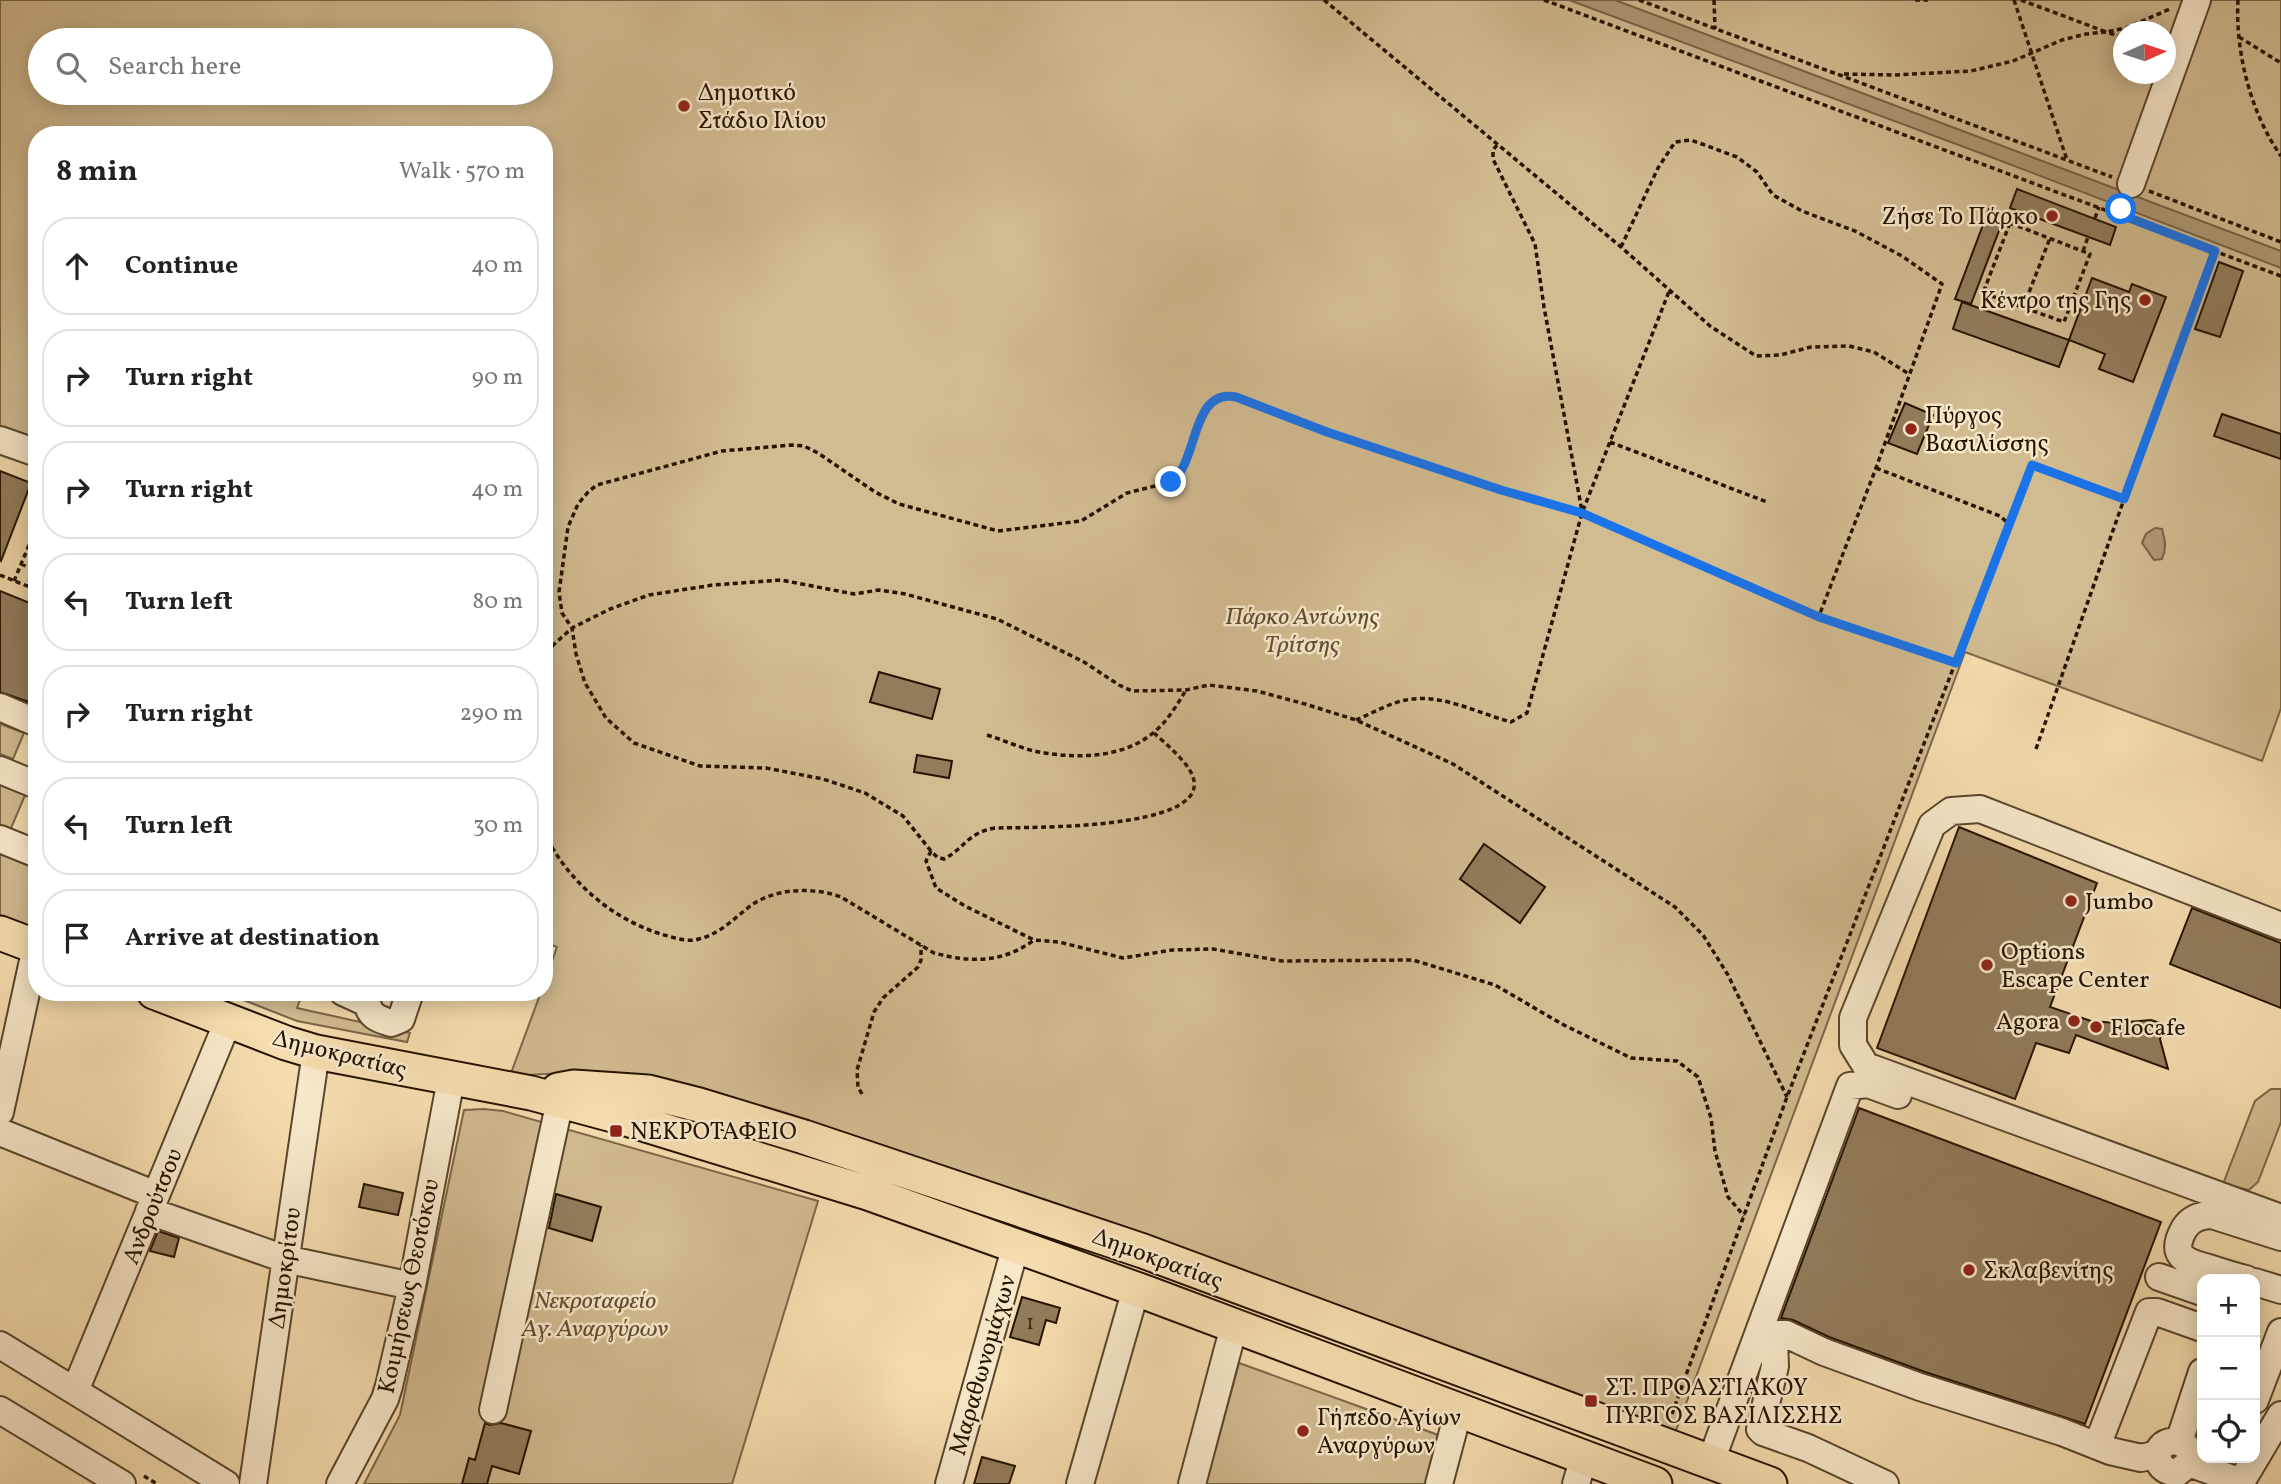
<!DOCTYPE html>
<meta charset="utf-8">
<style>
:root{--surface:#fff;--page:#f6f6f6;--text:#222;--muted:#767676;--line:#e0e0e0}
body{margin:0;font-family:Vollkorn,serif;background:var(--page);color:var(--text)}
.controls{position:absolute;right:21px;bottom:21px;display:grid;overflow:hidden;border-radius:14px;box-shadow:0 4px 18px #0003}
.controls button{width:63px;height:63px;display:grid;place-items:center;padding:0;border:0;border-bottom:2px solid var(--line);background:var(--surface);color:var(--text);font:35px sans-serif}
.compass{position:absolute;left:2113px;top:21px;width:63px;height:63px;border-radius:50%;background:var(--surface);box-shadow:0 4px 18px #0003;rotate:87deg}
.stop{position:absolute;width:21px;height:21px;margin:-16px;border:5px solid #1a73e8;border-radius:50%;background:#fff}
.stop.end{background:#1a73e8;border-color:#fff;box-shadow:0 2px 7px #0008}
.list{margin:0;padding:0;list-style:none}
h2{display:flex;justify-content:space-between;align-items:center;height:91px;margin:0;padding:0 28px;font-size:30px}
h2 small{font-size:23px;font-weight:400;color:var(--muted)}
.list li{display:grid;grid-template-columns:46px 1fr auto;gap:21px;align-items:center;box-sizing:border-box;height:98px;margin:0 14px 14px;padding:0 14px;border:2px solid var(--line);border-radius:28px}
.list b{display:block;font-size:26px;white-space:nowrap}
.list em{font-size:23px;font-style:normal;color:var(--muted)}
.icon{flex:none;width:38px;height:38px;fill:none;stroke:currentColor;stroke-width:2;stroke-linecap:round;stroke-linejoin:round}
.map{position:relative;flex:none;width:2281px;height:1484px;overflow:hidden}
.search{position:absolute;background:var(--surface);box-shadow:0 4px 18px #0003;left:28px;top:28px;width:525px;height:77px;display:flex;align-items:center;gap:18px;box-sizing:border-box;padding:0 24px;border-radius:38px;color:var(--muted);font-size:26px}
.panel{position:absolute;background:var(--surface);box-shadow:0 4px 18px #0003;left:28px;top:126px;width:525px;height:875px;border-radius:28px}
.map>svg:first-child{display:block}
</style>
<div class="map">
<svg width="2281" height="1484" viewBox="0 0 2281 1484">
<rect width="100%" height="100%" fill="#f5ddaf"/>
<filter id="stains"><feTurbulence type="fractalNoise" baseFrequency=".00286" numOctaves="4"/><feColorMatrix values="0 0 0 0 .2 0 0 0 0 .09 0 0 0 0 .02 0 0 0 .5 -.17"/></filter>
<radialGradient id="worn" r=".72"><stop offset=".6" stop-color="#630" stop-opacity="0"/><stop offset="1" stop-color="#630" stop-opacity=".3"/></radialGradient>
<path fill="#d1bb91" stroke="#7a6748" stroke-width="2" fill-rule="evenodd" d="M 0,0 L 2281,0 L 2281,708 L 2262,761 L 1965,652 L 1674,1436 L 582,1072 L 510,1076 L 541,992 L 544,992 L 544,983 L 557,947 L 544,942 L 544,135 L 37,135 L 37,448 L 0,435 ZM 2124,32 L 2166,32 L 2166,74 L 2124,74 ZM 40,40 L 541,40 L 541,93 L 40,93 Z
M 0,724 L 24,733 L 13,759 L 0,754 Z
M 0,782 L 26,793 L 9,833 L 0,829 Z
M 0,846 L 37,862 L 37,930 L 0,916 Z
M 223,992 L 303,992 L 297,1008 L 410,1033 L 407,1042 L 297,1021 Z
M 2271,1089 L 2281,1089 L 2281,1122 L 2258,1182 L 2249,1190 L 2223,1184 L 2255,1101 Z
M 484,1109 L 503,1111 L 818,1201 L 732,1484 L 364,1484 L 400,1415 L 464,1110 Z
M 1239,1363 L 1441,1436 L 1429,1484 L 1206,1484 Z"/>
<path fill="#ae9874" stroke="#776346" stroke-width="2" d="M 1569,0 L 1615,0 L 2281,251 L 2281,268 L 1983,154 Z
M 2155,528 L 2162,529 C 2165,540 2167,548 2162,559 L 2154,560 L 2142,543 L 2146,534 Z"/>
<path fill="#917c5b" stroke="#241300" stroke-width="2" d="M 2017,189 L 2116,227 L 2110,245 L 2010,208 Z
M 1989,209 L 2005,215 L 1971,304 L 1955,299 Z
M 2219,262 L 2243,271 L 2220,337 L 2195,329 Z
M 2092,278 L 2129,292 L 2132,284 L 2166,297 L 2133,382 L 2099,369 L 2105,354 L 2069,340 Z
M 1962,302 L 2069,340 L 2059,367 L 1953,329 Z
M 1905,403 L 1933,415 L 1917,454 L 1888,443 Z
M 2222,414 L 2281,434 L 2281,459 L 2214,436 Z
M 0,471 L 31,483 L 1,561 L 0,560 Z
M 0,591 L 37,606 L 37,683 L 29,702 L 0,692 Z
M 879,672 L 940,689 L 932,719 L 870,702 Z
M 917,755 L 952,761 L 949,778 L 914,772 Z
M 1959,827 L 2097,883 L 2050,1007 L 2091,1021 L 2116,1023 L 2151,1020 L 2163,1024 L 2160,1039 L 2168,1069 L 2076,1035 L 2069,1053 L 2036,1043 L 2015,1099 L 1877,1048 Z
M 1484,844 L 1545,887 L 1520,923 L 1460,879 Z
M 2192,908 L 2281,943 L 2281,1008 L 2170,964 Z
M 1859,1108 L 2161,1222 L 2085,1424 L 1925,1372 L 1829,1337 L 1793,1320 L 1781,1318 Z
M 364,1184 L 403,1193 L 398,1215 L 359,1207 Z
M 556,1194 L 601,1207 L 592,1241 L 549,1228 Z
M 158,1231 L 179,1238 L 174,1257 L 150,1251 Z
M 1022,1297 L 1060,1308 L 1056,1323 L 1046,1320 L 1039,1345 L 1010,1337 Z
M 485,1423 L 490,1425 L 501,1423 L 531,1431 L 519,1474 L 492,1466 L 487,1484 L 462,1484 L 469,1458 L 475,1460 Z
M 982,1457 L 1015,1466 L 1009,1484 L 974,1484 Z"/>
<g fill="none" stroke-linecap="round" stroke-linejoin="round">
<g stroke="#58462c" stroke-width="30">
<path id="minor" d="M 2131,184 L 2197,0
M 0,440 L 37,453
M 0,707 L 37,723
M 0,770 L 34,784 L 37,778
M 0,839 L 37,854
M 2281,926 L 1980,809 L 1951,811 L 1932,825 L 1853,1018 L 1853,1045 L 1866,1066 L 2281,1218
M 343,992 L 367,1003 C 370,1017 379,1019 391,1023 L 401,1019 L 410,992
M 0,1112 L 36,947
M 0,1132 L 156,1195
M 149,1211 L 285,1259 L 412,1286
M 2159,1277 L 2202,1292
M 2246,1279 C 2233,1276 2221,1272 2209,1268 C 2185,1262 2169,1256 2184,1229 C 2190,1219 2200,1215 2212,1215 L 2281,1237
M 2255,1282 L 2281,1290
M 0,1345 L 226,1484
M 75,1391 L 228,1021
M 2255,1400 L 2281,1332
M 0,1410 L 122,1484
M 493,1410 L 560,1101
M 2179,1442 L 2202,1372
M 2097,1446 L 2149,1312 L 2157,1312 L 2202,1328
M 1711,1461 L 1850,1086 L 1868,1084 L 1898,1095
M 2189,1463 L 2177,1473 C 2169,1472 2162,1470 2159,1462 C 2150,1437 2196,1432 2189,1463 L 2241,1482
M 253,1484 L 316,1052
M 340,1484 L 385,1399 L 389,1386 L 412,1286 L 451,1079
M 949,1484 L 1016,1245
M 1080,1484 L 1136,1289
M 1192,1484 L 1234,1326
M 1439,1484 L 1459,1409
M 1576,1484 L 1584,1457
M 1885,1484 L 1808,1448 L 1763,1432 L 1760,1429 L 1775,1366 L 1774,1341 L 1778,1334 L 1786,1334 L 1824,1352 L 1920,1387 L 2062,1432 L 2110,1451 L 2141,1458 L 2158,1454
M 2240,1484 L 2281,1415"/>
</g>
<g stroke="#241300" stroke-width="37">
<path id="major" d="M 0,933 L 37,947
M 154,992 L 286,1043 L 316,1052 L 531,1093 L 620,1117 L 868,1193 L 1147,1293 L 1655,1484
M 558,1090 L 574,1087 L 648,1092 L 699,1105 L 804,1137 L 1143,1251 L 1770,1484"/>
</g>
<path stroke="#241300" stroke-width="3.5" stroke-dasharray="5 3.5" stroke-linecap="butt" d="M 1324,0 L 1621,247 L 1710,326 L 1756,356 L 1780,355 L 1811,347 L 1849,346 L 1874,352 L 1909,374
M 1544,0 L 2281,276
M 1639,0 L 2112,177
M 1714,0 L 1715,29
M 1915,0 L 1928,0
M 2014,0 L 2067,160
M 2021,0 L 2106,32 L 2126,28 L 2170,9
M 2238,0 C 2235,52 2251,114 2281,156
M 2239,37 L 2281,63
M 1844,74 L 1894,75 L 1971,71 L 2013,61 L 2062,40 L 2086,34 L 2106,32 L 2124,38
M 1497,145 L 1493,150 L 1493,159 L 1535,244 L 1544,307 L 1582,511
M 2149,191 L 2281,242
M 2095,218 L 2099,207
M 2010,223 L 2090,254 L 2064,322 L 1983,293 Z
M 1621,247 L 1658,168 L 1675,142 L 1691,140 L 1737,157 L 1757,172 L 1773,195 L 1802,211 L 1855,231 L 1902,256 L 1942,284 L 1876,468 L 1819,616
M 2083,251 L 2088,237
M 2023,308 L 2050,238
M 1610,442 L 1767,502
M 1876,468 L 2000,516 L 2009,524
M 21,564 L 37,571
M 0,575 L 37,590
M 14,581 L 37,526
M 544,661 L 551,647 L 572,628 L 610,609 L 649,595 L 713,585 L 781,580 L 854,594 L 879,590 L 905,594 L 997,619 L 1084,662 L 1119,685 L 1132,691 L 1186,690 L 1209,685 L 1257,691 L 1305,704 L 1356,720 L 1453,764 L 1675,907 L 1703,935 L 1728,975 L 1787,1097
M 1356,720 C 1371,714 1389,703 1406,700 C 1442,693 1477,713 1511,722 L 1527,713 L 1582,513 L 1670,289
M 1154,733 C 1166,744 1188,762 1193,777 C 1212,831 1025,827 995,828 C 967,833 965,848 944,859 L 937,857 L 931,851 L 903,816 L 865,793 L 823,779 L 766,768 L 700,766 L 634,743 L 606,718 L 585,683 L 576,654 L 572,628 L 562,613 L 559,592 L 568,527 L 578,504 L 589,491 L 597,485 L 722,451 L 792,445 L 804,446 L 818,453 L 875,492 L 899,504 L 998,531 L 1081,521 L 1127,493 L 1171,482 L 1182,470 C 1190,448 1201,394 1230,396 L 1327,432 L 1501,490 L 1582,513 L 1819,617 L 1956,663
M 987,735 C 1004,740 1022,749 1039,752 C 1077,759 1123,758 1153,733 C 1167,722 1177,705 1186,690
M 2036,749 L 2135,468 L 2215,251
M 544,832 C 567,881 614,922 668,936 C 678,939 689,942 699,939 C 722,933 735,917 753,904 C 778,888 814,887 841,897 L 934,953 C 971,963 1003,963 1034,940
M 931,851 L 926,861 L 936,888 L 965,906 L 1034,940 L 1059,942 L 1123,958 L 1172,950 L 1213,949 L 1282,961 L 1413,960 L 1495,985 L 1562,1024 L 1631,1058 L 1677,1061 L 1698,1077 L 1711,1118 L 1715,1151 L 1728,1197 L 1744,1216
M 862,1094 L 858,1087 L 857,1070 L 874,1012 L 883,998 L 918,967 L 921,960 L 921,945
M 1669,1422 L 1787,1097 L 2032,465 L 2124,499
M 144,1476 L 157,1484"/>
<use href="#minor" stroke="#f8e9cb" stroke-width="26"/>
<use href="#major" stroke="#f5ddaf" stroke-width="33"/>
</g>
<g fill="none" stroke-linecap="round" stroke-linejoin="round">
<path stroke="#1a73e8" stroke-width="9" d="M 1171,482 C 1199,463 1190,388 1236,397 L 1327,432 L 1501,490 L 1582,513 L 1819,617 L 1956,663 L 2032,465 L 2124,499 L 2215,251 L 2119,214 L 2121,209"/>
</g>
<g fill="#8f2418" stroke="#f8e9cb" stroke-width="2.5">
<circle cx="684" cy="106" r="7"/>
<circle cx="2052" cy="216" r="7"/>
<circle cx="2145" cy="300" r="7"/>
<circle cx="1911" cy="429" r="7"/>
<circle cx="2071" cy="901" r="7"/>
<circle cx="1987" cy="965" r="7"/>
<circle cx="2074" cy="1021" r="7"/>
<circle cx="2096" cy="1027" r="7"/>
<rect x="609" y="1124" width="14" height="14" rx="3.5"/>
<circle cx="1969" cy="1270" r="7"/>
<rect x="1584" y="1394" width="14" height="14" rx="3.5"/>
<circle cx="1303" cy="1431" r="7"/>
</g>
<g text-anchor="middle" stroke-width="5" stroke-linejoin="round" paint-order="stroke">
<g font-size="21" fill="#3f2d17">
<text x="1030" y="1329">1</text>
</g>
<g font-size="24" fill="#241300" stroke="#f8e9cb" text-anchor="start">
<text x="698" y="100">Δημοτικό<tspan x="698" dy="28">Στάδιο Ιλίου</tspan></text>
<text x="2038" y="224" text-anchor="end">Ζήσε Το Πάρκο</text>
<text x="2131" y="308" text-anchor="end">Κέντρο της Γης</text>
<text x="1925" y="423">Πύργος<tspan x="1925" dy="28">Βασιλίσσης</tspan></text>
<text x="2085" y="909">Jumbo</text>
<text x="2001" y="959">Options<tspan x="2001" dy="28">Escape Center</tspan></text>
<text x="2060" y="1029" text-anchor="end">Agora</text>
<text x="2110" y="1035">Flocafe</text>
<text x="630" y="1139">ΝΕΚΡΟΤΑΦΕΙΟ</text>
<text x="1983" y="1278">Σκλαβενίτης</text>
<text x="1605" y="1395">ΣΤ. ΠΡΟΑΣΤΙΑΚΟΥ<tspan x="1605" dy="28">ΠΥΡΓΟΣ ΒΑΣΙΛΙΣΣΗΣ</tspan></text>
<text x="1317" y="1425">Γήπεδο Αγίων<tspan x="1317" dy="28">Αναργύρων</tspan></text>
</g>
<g font-size="24" font-style="italic" fill="#614e33" stroke="#f8e9cb">
<text x="1302" y="624">Πάρκο Αντώνης<tspan x="1302" dy="28">Τρίτσης</tspan></text>
<text x="595" y="1308">Νεκροταφείο<tspan x="595" dy="28">Αγ. Αναργύρων</tspan></text>
</g>
<g font-size="24" fill="#241300" stroke="#f8e9cb">
<text transform="translate(340 1053) rotate(14)" y="8">Δημοκρατίας</text>
<text transform="translate(152 1206) rotate(-68)" y="8">Ανδρούτσου</text>
<text transform="translate(1158 1258) rotate(20)" y="8">Δημοκρατίας</text>
<text transform="translate(284 1268) rotate(-82)" y="8">Δημοκρίτου</text>
<text transform="translate(408 1286) rotate(-78)" y="8">Κοιμήσεως Θεοτόκου</text>
<text transform="translate(982 1365) rotate(-74)" y="8">Μαραθωνομάχων</text>
</g>
</g>
<rect width="100%" height="100%" filter="url(#stains)"/>
<rect width="100%" height="100%" fill="url(#worn)"/>
</svg>
<div class="controls">
<button>+</button>
<button>−</button>
<button><svg class="icon" aria-label="locate" viewBox="0 0 24 24"><circle cx="12" cy="12" r="6"/><path d="M12 2v4M12 18v4M2 12h4M18 12h4"/></svg></button>
</div>
<svg class="compass" viewBox="-18 -18 36 36"><path d="M0-13l5 13h-10z" fill="#e53935"/><path d="M0 13l5-13h-10z" fill="#767676"/></svg>
<div class="stop" style="left:2121px;top:209px"></div>
<div class="stop end" style="left:1171px;top:482px"></div>
<div class="search"><svg class="icon" aria-label="search" viewBox="0 0 24 24"><circle cx="10" cy="10" r="6"/><path d="M15 15l6 6"/></svg>Search here</div>
<section class="panel">
<h2>8 min<small>Walk · 570 m</small></h2>
<ul class="list">
<li><svg class="icon" aria-label="ahead" viewBox="0 0 24 24"><path d="M12 20V5M6 11l6-6 6 6"/></svg><div><b>Continue</b></div><em>40 m</em></li>
<li><svg class="icon" aria-label="right" viewBox="0 0 24 24"><path d="M7 20v-9h11M14 6l5 5-5 5"/></svg><div><b>Turn right</b></div><em>90 m</em></li>
<li><svg class="icon" aria-label="right" viewBox="0 0 24 24"><path d="M7 20v-9h11M14 6l5 5-5 5"/></svg><div><b>Turn right</b></div><em>40 m</em></li>
<li><svg class="icon" aria-label="left" viewBox="0 0 24 24"><path d="M17 20v-9H6M10 6l-5 5 5 5"/></svg><div><b>Turn left</b></div><em>80 m</em></li>
<li><svg class="icon" aria-label="right" viewBox="0 0 24 24"><path d="M7 20v-9h11M14 6l5 5-5 5"/></svg><div><b>Turn right</b></div><em>290 m</em></li>
<li><svg class="icon" aria-label="left" viewBox="0 0 24 24"><path d="M17 20v-9H6M10 6l-5 5 5 5"/></svg><div><b>Turn left</b></div><em>30 m</em></li>
<li><svg class="icon" aria-label="arrive" viewBox="0 0 24 24"><path d="M6 21V4h12l-3 4 3 4H6"/></svg><div><b>Arrive at destination</b></div></li>
</ul>
</section>
</div>
